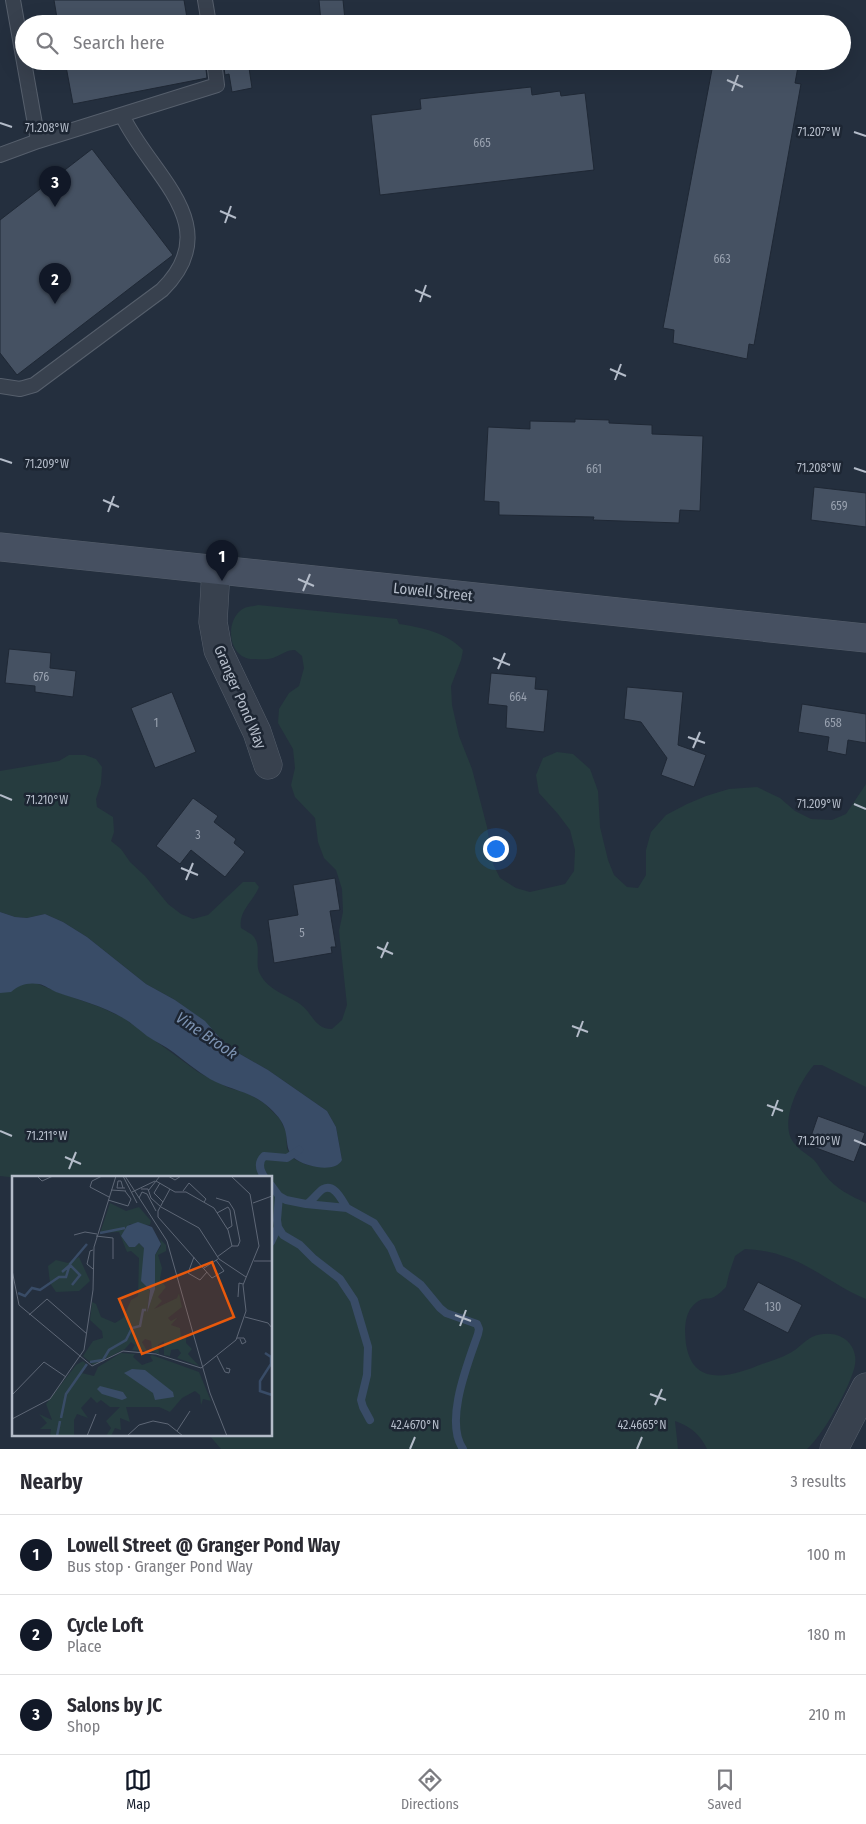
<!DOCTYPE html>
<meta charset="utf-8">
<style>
:root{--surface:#fff;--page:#f2f2f3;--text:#2b2b33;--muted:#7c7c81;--line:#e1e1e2;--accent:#111827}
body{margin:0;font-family:"Fira Sans Condensed",sans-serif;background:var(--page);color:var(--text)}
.you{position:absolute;left:495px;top:848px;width:18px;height:18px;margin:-12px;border:4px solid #fff;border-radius:50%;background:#1a73e8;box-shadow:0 0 0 8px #1a73e833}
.badge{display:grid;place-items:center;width:32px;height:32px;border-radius:50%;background:var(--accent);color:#fff;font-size:16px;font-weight:700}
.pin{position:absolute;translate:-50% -41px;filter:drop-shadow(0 1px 2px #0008)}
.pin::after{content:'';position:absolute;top:26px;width:18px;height:15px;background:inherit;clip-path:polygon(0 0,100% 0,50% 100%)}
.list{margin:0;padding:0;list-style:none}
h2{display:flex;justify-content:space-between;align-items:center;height:65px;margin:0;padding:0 20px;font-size:21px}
h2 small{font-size:16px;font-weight:400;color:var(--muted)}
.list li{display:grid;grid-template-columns:32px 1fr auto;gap:15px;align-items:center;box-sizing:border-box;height:80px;padding:0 20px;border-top:1px solid var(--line)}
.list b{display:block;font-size:19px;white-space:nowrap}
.list p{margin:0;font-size:16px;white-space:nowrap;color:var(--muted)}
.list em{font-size:16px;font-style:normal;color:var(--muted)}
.icon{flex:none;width:28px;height:28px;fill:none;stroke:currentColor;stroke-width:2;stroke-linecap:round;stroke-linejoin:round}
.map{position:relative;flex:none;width:866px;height:1449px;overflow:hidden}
.search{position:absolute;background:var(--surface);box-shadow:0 5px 20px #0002;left:15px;right:15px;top:15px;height:55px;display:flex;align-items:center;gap:12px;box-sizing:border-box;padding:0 18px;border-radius:28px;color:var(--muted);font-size:19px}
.sheet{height:305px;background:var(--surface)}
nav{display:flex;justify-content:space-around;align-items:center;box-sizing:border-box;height:70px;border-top:1px solid var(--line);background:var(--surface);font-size:14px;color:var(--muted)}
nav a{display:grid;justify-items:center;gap:2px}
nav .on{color:var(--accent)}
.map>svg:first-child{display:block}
</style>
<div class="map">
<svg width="866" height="1449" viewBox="0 0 866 1449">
<rect width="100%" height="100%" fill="#242f3e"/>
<path fill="#263c3f" d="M 258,605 L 397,619 L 399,624 C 420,627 448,633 463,650 L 461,660 L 451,686 L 452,705 L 459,736 L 472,769 L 487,827 L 493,864 L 500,878 L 516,888 L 530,892 L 565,884 L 574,871 L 575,850 L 570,830 L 558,814 L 539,793 L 536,775 L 543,758 L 557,752 L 573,754 L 590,769 L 598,791 L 600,827 L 608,860 L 614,875 L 627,887 L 638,888 L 646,875 L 646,850 L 651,832 L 666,815 L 687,804 L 706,796 L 729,789 L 757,787 L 780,798 L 795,811 L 811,819 L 832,820 L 846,814 L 866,784 L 866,1087 L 822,1065 L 814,1065 C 799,1082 779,1122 793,1142 C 799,1150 807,1154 814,1160 C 818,1164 821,1171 825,1175 C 836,1189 851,1196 866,1203 L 866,1299 C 836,1287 811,1264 780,1255 C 769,1251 757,1250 745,1249 L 735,1256 L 729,1274 L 726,1287 C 723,1290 718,1295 714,1297 C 711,1299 707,1298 703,1299 C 684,1306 684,1328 686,1344 C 693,1389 733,1376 762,1364 C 771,1361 781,1358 790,1353 C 798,1349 804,1341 812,1337 C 826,1331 844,1333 852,1347 C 857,1356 856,1365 852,1375 C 845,1395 822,1436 807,1449 L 707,1449 C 700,1434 691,1427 675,1421 L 678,1449 L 221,1449 L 209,1435 L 271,1435 L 271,1178 L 51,1178 L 44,1176 L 18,1178 L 0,1176 L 0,968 L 55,991 L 100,1007 L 124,1018 L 198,1072 L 229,1088 L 247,1093 L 264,1103 L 280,1119 L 286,1132 L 287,1149 L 294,1159 L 307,1165 L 335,1166 L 342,1160 L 336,1127 L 327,1111 L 268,1070 L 233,1050 L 218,1036 L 204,1021 L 175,1000 L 146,984 L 87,937 L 63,922 L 45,914 L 27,918 L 15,917 L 0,912 L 0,771 L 59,761 L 69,755 L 85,755 L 96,759 L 102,767 L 101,784 L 96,799 L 97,807 L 113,817 L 114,832 L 111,841 L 121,849 L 130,862 L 145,876 L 168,904 L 181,914 L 193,919 L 208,915 L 243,882 L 255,882 L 259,887 C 253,902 238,911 241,928 C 245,931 251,933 254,937 C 262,947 254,963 260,974 C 268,990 287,995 300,1004 C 313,1013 314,1029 332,1029 L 342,1020 L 347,1005 L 339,931 L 343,912 L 342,889 L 336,870 L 324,858 L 318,842 L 315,818 L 295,797 L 291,785 L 295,768 L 293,749 L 278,723 L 279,709 L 289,693 L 299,686 L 304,668 L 302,656 L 295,650 C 286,650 281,655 273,658 C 267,660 259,659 253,659 C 230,659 224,625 240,611 C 245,606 252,607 258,605 Z"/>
<path fill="#394c67" d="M 0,912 L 15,917 L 27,918 L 45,914 L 63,922 L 87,937 L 146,984 L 175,1000 L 205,1021 L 218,1036 L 233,1050 L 268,1070 L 327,1111 L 336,1127 L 342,1160 C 335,1173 308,1167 297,1160 C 284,1152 289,1139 284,1127 C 281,1118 272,1110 265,1104 C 249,1091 227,1089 210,1079 C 197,1071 185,1061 173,1052 C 165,1046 156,1042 147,1036 C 139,1030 132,1023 123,1018 C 103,1006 79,1000 56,992 C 51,990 45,985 39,984 C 28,982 18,985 11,992 L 0,993 Z"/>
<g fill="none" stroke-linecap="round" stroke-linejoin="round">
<path stroke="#394c67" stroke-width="8" d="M 265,1178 C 260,1171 257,1163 264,1156 L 287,1158 L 299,1150
M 271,1185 L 279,1196 L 286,1200 L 306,1204 L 347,1208 L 374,1223 L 391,1248 L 400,1269 L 421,1285 L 440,1308 L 446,1313 L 477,1324 L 479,1329 L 478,1334 C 468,1363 444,1421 463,1449
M 279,1196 L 277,1220 L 278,1227 L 283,1235 L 300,1245 L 314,1259 L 340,1279 L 354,1300 L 368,1347 L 367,1375 L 361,1400 L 363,1407 L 370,1420
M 307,1204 C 313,1200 317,1193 323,1189 C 335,1183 342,1201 347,1208
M 271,1242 L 278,1227"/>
</g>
<path fill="#455162" stroke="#1f2835" d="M 54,0 L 184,0 L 188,24 L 58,24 Z
M 319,0 L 343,0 L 345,20 L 321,22 Z
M 65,61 L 205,61 L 207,78 L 73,104 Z
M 223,61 L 248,61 L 252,88 L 232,92 L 229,74 L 225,75 Z
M 724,61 L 799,61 L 795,83 L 801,84 L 754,345 L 749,344 L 747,359 L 673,343 L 674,330 L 663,328 L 713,64 L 723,65 Z
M 531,87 L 532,95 L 560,91 L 561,96 L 585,93 L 594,170 L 380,195 L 371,115 L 421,109 L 420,99 Z
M 92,149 L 173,255 L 17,375 L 0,353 L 0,220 Z
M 575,419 L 609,420 L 609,423 L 652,425 L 652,434 L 703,436 L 700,511 L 680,510 L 679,523 L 593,520 L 594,517 L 499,515 L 499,502 L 484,501 L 488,427 L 530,429 L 530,421 L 575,422 Z
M 814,487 L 866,493 L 866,527 L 811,520 Z
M 9,649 L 51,653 L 50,668 L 76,671 L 73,697 L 35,692 L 35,686 L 5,683 Z
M 491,673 L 536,677 L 535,689 L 548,690 L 544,732 L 506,728 L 507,706 L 488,704 Z
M 627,687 L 683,692 L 678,745 L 706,755 L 694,787 L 661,775 L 667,758 L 641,722 L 624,719 Z
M 172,692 L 196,752 L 155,768 L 131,708 Z
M 802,704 L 866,714 L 866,743 L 848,740 L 846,755 L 827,751 L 829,737 L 798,732 Z
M 193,798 L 218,816 L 214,822 L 236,839 L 234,843 L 245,852 L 225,877 L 191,850 L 180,864 L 156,846 Z
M 335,878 L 340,910 L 330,911 L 336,947 L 331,947 L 332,953 L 274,963 L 268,920 L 298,915 L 293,885 Z
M 818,1116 L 865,1133 L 854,1162 L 808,1145 Z
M 758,1282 L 802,1305 L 788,1333 L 743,1310 Z"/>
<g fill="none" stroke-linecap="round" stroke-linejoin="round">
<g stroke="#565f6c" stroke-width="16">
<path id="service" d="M 13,0 L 38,141
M 205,0 L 209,24
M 0,155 L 38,141 L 217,85 L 214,61
M 0,386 L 20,389 L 34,385 L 162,290 C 228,225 149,174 122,115"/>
</g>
<g stroke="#565f6c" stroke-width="29">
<path id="minor" d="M 216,570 L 213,622 L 218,650 L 257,732 L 268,765"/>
</g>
<g stroke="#565f6c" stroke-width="29">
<path id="tertiary" d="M 834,1449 L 866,1387"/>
</g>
<g stroke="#565f6c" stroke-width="29">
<path id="secondary" d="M 0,547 L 866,638"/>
</g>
<use href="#service" stroke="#38414e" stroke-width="14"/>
<use href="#minor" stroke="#38414e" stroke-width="28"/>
<use href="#tertiary" stroke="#38414e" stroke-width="28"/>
<use href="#secondary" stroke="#465061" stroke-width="28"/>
</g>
<path fill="none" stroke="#b4bcc9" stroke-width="2" d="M 727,80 L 743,87M 732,91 L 738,75M 0,123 L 12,127M 854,132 L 866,136M 220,211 L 236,218M 225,223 L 231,206M 415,290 L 431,297M 420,302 L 426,285M 610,369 L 626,376M 615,380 L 621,364M 0,459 L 12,463M 854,468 L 866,472M 103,500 L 119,507M 108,512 L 114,496M 298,579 L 314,586M 303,591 L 310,574M 493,658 L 510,665M 498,669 L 505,653M 688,737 L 705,743M 693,748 L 700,732M 0,795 L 12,800M 854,804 L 866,809M 181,868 L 198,875M 186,880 L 193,863M 377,947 L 393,954M 381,958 L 388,942M 572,1026 L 588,1032M 577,1037 L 583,1021M 767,1105 L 783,1111M 772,1116 L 778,1100M 0,1131 L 12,1136M 854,1140 L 866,1145M 65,1157 L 81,1164M 69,1169 L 76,1152M 455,1315 L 471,1321M 460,1326 L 466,1310M 650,1394 L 666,1400M 655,1405 L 662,1389M 410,1449 L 415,1437M 637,1449 L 642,1437"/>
<g text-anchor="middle" stroke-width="5" stroke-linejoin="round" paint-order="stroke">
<g font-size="12" fill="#98a1af">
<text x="482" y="147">665</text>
<text x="722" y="263">663</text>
<text x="594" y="473">661</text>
<text x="839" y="510">659</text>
<text x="41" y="681">676</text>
<text x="518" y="701">664</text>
<text x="156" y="727">1</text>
<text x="833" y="727">658</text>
<text x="198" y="839">3</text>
<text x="302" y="937">5</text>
<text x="773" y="1311">130</text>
</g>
<g font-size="15" fill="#b4bcc9" stroke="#1d2633">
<text transform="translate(433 592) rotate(6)" y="5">Lowell Street</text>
<text transform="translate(240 697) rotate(67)" y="5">Granger Pond Way</text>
</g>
<g font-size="16" font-style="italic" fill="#7c92b1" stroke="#1d2633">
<text transform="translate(207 1035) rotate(34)" y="6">Vine Brook</text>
</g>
</g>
<g transform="translate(12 1176)">
<rect width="260" height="260" fill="#242f3e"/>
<path d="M 98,27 L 114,35 L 127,31 L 139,45 L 138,49 L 118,48 L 109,60 L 117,71 L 123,71 L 127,67 L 132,72 L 133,107 L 138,111 L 135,137 L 142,115 L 143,79 L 149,70 L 148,63 L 154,69 L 154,75 L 146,79 L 150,92 L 148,103 L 154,111 L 146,121 L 150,125 L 142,133 L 165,122 L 167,117 L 170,131 L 156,142 L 159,145 L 166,141 L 159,149 L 168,152 L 169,160 L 174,162 L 174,167 L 180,173 L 176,178 L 187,190 L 165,182 L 169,177 L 166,173 L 159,174 L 158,180 L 152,179 L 152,165 L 146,169 L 147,178 L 140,175 L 139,165 L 133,163 L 130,166 L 135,175 L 120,174 L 123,169 L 119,166 L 113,173 L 81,189 L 71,180 L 81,165 L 91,162 L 90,155 L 78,144 L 80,126 L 84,128 L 89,141 L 103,147 L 111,142 L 119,124 L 126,120 L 127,82 L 119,75 L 115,76 L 107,56 L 88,57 ZM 67,81 L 78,105 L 67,115 L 44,116 L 38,107 L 36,90 L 44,84 L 56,87 ZM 109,177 L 123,178 L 121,181 L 130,189 L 141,185 L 138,180 L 140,179 L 187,196 L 199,225 L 191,223 L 189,229 L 188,219 L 183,215 L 170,222 L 158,236 L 147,231 L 114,231 L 118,246 L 108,242 L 109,254 L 103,252 L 99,260 L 94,260 L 99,252 L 94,245 L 108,231 L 98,231 L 89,224 L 85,227 L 79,221 L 69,232 L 76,242 L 65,238 L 62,244 L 62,260 L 38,260 L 39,253 L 28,253 L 35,247 L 27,238 L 40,244 L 34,228 L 64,189 L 71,185 L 75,189 L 70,197 L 82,200 L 86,191 Z" fill="#263c3f"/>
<path d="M 126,46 L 140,51 L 149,68 L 143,79 L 143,113 L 135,137 L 138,114 L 129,105 L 132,72 L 127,67 L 123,71 L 117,71 L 109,60 L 115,50 ZM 120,193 L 133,194 L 161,216 L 162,221 L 143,224 L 141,217 L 112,197 ZM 88,210 L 111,216 L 115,222 L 110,224 L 90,218 L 85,213 Z" fill="#394c67"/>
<path fill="none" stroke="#394c67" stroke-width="2.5" d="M 88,57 L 113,52M 50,96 L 58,89 L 68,99 L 60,109M 6,117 L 13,120 L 20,112 L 28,114 L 47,101 L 54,101 L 58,88 L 75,68M 253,177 L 259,181 L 259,188 L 248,205 L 248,215 L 260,219M 78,186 L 91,184 L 97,174 L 114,164 L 120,152 L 128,150 L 131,134 L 134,134M 49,242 L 54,218 L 75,188M 45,260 L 48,245"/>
<path fill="none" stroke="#5e6776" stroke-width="1" d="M 25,0 L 30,5 L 41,0M 90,0 L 80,5 L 78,11 L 97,21M 111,0 L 125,27M 113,0 L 155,65 L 198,217 L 215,260M 156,0 L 163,4 L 169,0M 144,5 L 163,16 L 174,16 L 202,32 L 216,54 L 220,70 L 205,81M 148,7 L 142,17 L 151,26M 111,12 L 109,5 L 106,5 L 105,12 L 113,12M 129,13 L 136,13 L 139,22 L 149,31 L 187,52 L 207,83 L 234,101M 158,13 L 146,35 L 146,41 L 200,102 L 212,95 L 204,84M 99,14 L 114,15M 136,15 L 148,0M 171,15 L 177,7 L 194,23 L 192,26M 120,16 L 143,5M 127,22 L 130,16 L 135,18 L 144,35M 204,22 L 217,26 L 222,34 L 228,65 L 226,70 L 220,70M 96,24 L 116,30 L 119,23 L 113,15M 241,27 L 260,20M 205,37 L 216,31 L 218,34 L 220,50 L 215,53M 62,59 L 73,56 L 85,58M 84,60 L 101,62 L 101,83M 182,81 L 176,97 L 188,104 L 195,96M 242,85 L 260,85M 192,92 L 206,83M 81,93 L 75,88 L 78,75 L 81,74M 0,94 L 7,129 L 80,190 L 111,175 L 144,178 L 189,192 L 224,164 L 234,135 L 231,109 L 247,70 L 238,18 L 219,0M 226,121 L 227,107 L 231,108M 17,139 L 35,123 L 75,158M 233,141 L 256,147 L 260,152M 225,162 L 232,162 L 234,166 L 230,168 L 228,163M 205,180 L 213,196 L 217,197 L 218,193 L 214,192M 0,219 L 32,186 L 54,201M 0,243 L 38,223 L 72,174 L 81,114 L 82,71 L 104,0M 165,255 L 178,235M 75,260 L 84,238M 115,260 L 127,249 L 141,245 L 156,248 L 171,260"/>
<path fill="#e8590c" fill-opacity="0.15" stroke="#e8590c" stroke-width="2.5" d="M 200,86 L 222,141 L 130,178 L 107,123 Z"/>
<rect width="260" height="260" fill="none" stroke="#b4bcc9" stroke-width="2.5"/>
</g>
<g font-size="12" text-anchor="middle" fill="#b4bcc9" stroke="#1d2633" stroke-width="5" stroke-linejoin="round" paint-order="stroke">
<text x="47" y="132">71.208°W</text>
<text x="819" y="136">71.207°W</text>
<text x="47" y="468">71.209°W</text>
<text x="819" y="472">71.208°W</text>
<text x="47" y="804">71.210°W</text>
<text x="819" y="808">71.209°W</text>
<text x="47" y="1140">71.211°W</text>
<text x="819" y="1145">71.210°W</text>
<text x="415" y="1429">42.4670°N</text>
<text x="642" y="1429">42.4665°N</text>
</g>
</svg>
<div class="you"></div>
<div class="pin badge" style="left:222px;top:581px">1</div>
<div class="pin badge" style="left:55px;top:304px">2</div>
<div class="pin badge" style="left:55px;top:207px">3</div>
<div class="search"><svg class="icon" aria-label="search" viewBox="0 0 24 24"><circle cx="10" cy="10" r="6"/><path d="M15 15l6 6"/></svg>Search here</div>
</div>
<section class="sheet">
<h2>Nearby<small>3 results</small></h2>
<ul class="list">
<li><span class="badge">1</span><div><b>Lowell Street @ Granger Pond Way</b><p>Bus stop · Granger Pond Way</p></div><em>100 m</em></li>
<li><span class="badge">2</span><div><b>Cycle Loft</b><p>Place</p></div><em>180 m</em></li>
<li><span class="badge">3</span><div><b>Salons by JC</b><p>Shop</p></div><em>210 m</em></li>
</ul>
</section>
<nav>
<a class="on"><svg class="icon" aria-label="map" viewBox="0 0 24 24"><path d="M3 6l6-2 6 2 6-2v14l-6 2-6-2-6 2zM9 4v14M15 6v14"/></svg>Map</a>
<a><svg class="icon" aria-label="directions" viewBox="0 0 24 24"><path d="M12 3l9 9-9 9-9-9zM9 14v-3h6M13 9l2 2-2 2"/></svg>Directions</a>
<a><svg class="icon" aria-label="saved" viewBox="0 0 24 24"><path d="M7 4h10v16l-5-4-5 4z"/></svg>Saved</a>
</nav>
